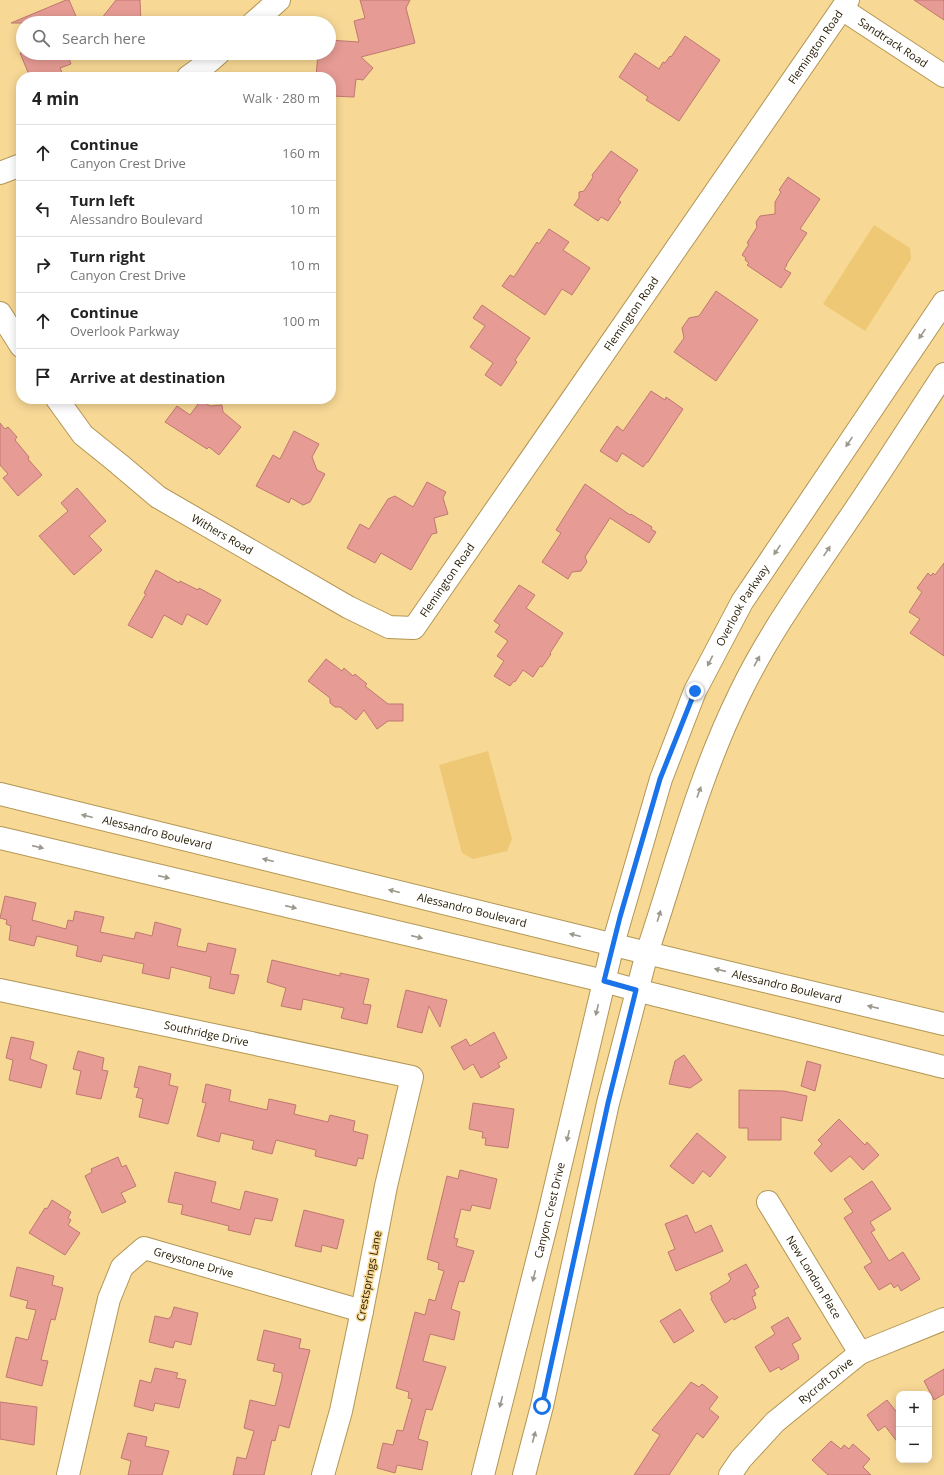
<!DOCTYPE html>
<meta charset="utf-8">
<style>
:root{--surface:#fff;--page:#f6f6f6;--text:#222;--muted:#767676;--line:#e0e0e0}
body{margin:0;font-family:"Open Sans",sans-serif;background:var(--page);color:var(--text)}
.controls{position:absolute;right:12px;bottom:12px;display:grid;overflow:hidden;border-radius:8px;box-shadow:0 2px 10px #0003}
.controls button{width:36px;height:36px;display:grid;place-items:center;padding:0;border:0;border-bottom:1px solid var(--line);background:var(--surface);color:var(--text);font:20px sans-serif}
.stop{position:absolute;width:12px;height:12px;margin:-9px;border:3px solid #1a73e8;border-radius:50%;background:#fff}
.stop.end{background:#1a73e8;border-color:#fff;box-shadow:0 1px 4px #0008}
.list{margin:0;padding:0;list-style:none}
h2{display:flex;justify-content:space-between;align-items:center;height:52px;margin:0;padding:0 16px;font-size:17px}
h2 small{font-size:13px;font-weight:400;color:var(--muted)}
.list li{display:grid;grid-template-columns:26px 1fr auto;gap:12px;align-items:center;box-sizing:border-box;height:56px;padding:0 16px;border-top:1px solid var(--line)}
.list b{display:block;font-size:15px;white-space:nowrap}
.list p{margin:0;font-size:13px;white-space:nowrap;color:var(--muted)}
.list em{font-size:13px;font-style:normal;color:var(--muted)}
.icon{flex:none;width:22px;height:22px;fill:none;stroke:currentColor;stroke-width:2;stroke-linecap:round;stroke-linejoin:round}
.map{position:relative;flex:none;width:944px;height:1475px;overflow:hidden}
.search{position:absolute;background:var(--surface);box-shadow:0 2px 10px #0003;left:16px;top:16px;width:320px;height:44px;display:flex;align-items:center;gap:10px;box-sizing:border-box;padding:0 14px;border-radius:22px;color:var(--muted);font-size:15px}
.panel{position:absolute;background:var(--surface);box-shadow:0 2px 10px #0003;left:16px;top:72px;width:320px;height:332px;border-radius:16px}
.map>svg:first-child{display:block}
</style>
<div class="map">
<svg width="944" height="1475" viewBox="0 0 944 1475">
<rect width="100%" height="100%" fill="#f7d895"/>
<path fill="#eec874" d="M 874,225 L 910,248 L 911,259 L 865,331 L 823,304 Z
M 488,751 L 512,839 L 507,851 L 473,859 L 462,853 L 439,765 Z"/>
<path fill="#e69b94" stroke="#bf7871" d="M 66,0 L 69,0 L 79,23 L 11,23 Z
M 116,0 L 140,0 L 141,23 L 98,23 Z
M 360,0 L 410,0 L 406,8 L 415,43 L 361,57 L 373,68 L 363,80 L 356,79 L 354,97 L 331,96 L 331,77 L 316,77 L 318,53 L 329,53 L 329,40 L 359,42 L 354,21 L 365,18 Z
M 914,0 L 944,0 L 944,20 Z
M 685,36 L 720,60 L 679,121 L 646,100 L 648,97 L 619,77 L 635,53 L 659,69 L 663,62 L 665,63 L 670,56 L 671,57 Z
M 20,53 L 67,53 L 71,64 L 60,68 L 64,77 L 30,77 Z
M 611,151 L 638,170 L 618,200 L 621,202 L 608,221 L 601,217 L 598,221 L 574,205 L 579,198 L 579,192 L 584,191 L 593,177 L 592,175 Z
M 788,177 L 820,199 L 800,229 L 807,233 L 786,265 L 787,265 L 784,269 L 791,273 L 781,288 L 747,265 L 749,263 L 745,260 L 746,258 L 742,255 L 749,244 L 747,243 L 757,227 L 756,222 L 760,216 L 775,214 L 775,202 L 781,192 L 779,190 Z
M 549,229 L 569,242 L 563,250 L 590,268 L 572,295 L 562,289 L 545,315 L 502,286 L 510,275 L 514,277 L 537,242 L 539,244 Z
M 716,291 L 758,320 L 716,381 L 674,352 L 684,338 L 682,328 L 689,318 L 699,316 Z
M 482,305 L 530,338 L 515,360 L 517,362 L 501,386 L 485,375 L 493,363 L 470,347 L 485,326 L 473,318 Z
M 651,391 L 665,400 L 666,397 L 683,409 L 648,462 L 647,462 L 643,467 L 622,453 L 617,462 L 600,451 L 617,426 L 623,431 Z
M 201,400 L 210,406 L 222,405 L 223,412 L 241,427 L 219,455 L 209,447 L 207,449 L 165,422 L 177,406 L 190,415 Z
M 0,423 L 5,429 L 8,427 L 17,437 L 15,440 L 29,457 L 28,459 L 42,475 L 18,496 L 3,478 L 8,474 L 0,465 Z
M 294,431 L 319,444 L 312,457 L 317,470 L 325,474 L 310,502 L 303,505 L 291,498 L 289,503 L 256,486 L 273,455 L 280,459 Z
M 427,482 L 446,492 L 443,498 L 448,514 L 434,518 L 437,533 L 432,534 L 411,570 L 381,553 L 375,563 L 347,548 L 360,524 L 369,529 L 388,499 L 395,496 L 413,507 Z
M 585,484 L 630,515 L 631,514 L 652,527 L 651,529 L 656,532 L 649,543 L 610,518 L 592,546 L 585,557 L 587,562 L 581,571 L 572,572 L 568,579 L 542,562 L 561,533 L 556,530 Z
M 77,488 L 106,521 L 89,536 L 102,550 L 74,575 L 39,536 L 68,511 L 61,503 Z
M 944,563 L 944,656 L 910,633 L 920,619 L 909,612 L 922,592 L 917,588 L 928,573 L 931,576 L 933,573 L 935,575 Z
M 156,570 L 179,583 L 180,581 L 198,590 L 199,588 L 221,600 L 207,625 L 187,614 L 182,625 L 164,615 L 152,638 L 128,625 L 146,594 L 144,593 Z
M 519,585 L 535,595 L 526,608 L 563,633 L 550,653 L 551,654 L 542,667 L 540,666 L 533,677 L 523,670 L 515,682 L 514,681 L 510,686 L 494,676 L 504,661 L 497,656 L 508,641 L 495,632 L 500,625 L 494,621 Z
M 326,659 L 342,671 L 344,668 L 353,676 L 355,674 L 367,684 L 365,686 L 388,704 L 403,704 L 403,721 L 388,721 L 377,729 L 364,710 L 356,720 L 340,707 L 335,707 L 330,703 L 330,698 L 308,681 Z
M 5,896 L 36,903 L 32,920 L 66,929 L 68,920 L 73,921 L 75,911 L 104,917 L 100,932 L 134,939 L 136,932 L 152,936 L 155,922 L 181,929 L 177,946 L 206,952 L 208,943 L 236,949 L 230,974 L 239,975 L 234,994 L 209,988 L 211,977 L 171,967 L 169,979 L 142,973 L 144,964 L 103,955 L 101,962 L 76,956 L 78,946 L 37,936 L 34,946 L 9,940 L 11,926 L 6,924 L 7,920 L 0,918 Z
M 272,960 L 340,976 L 340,973 L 369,979 L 363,1004 L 371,1005 L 367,1024 L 341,1018 L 344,1008 L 303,999 L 301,1010 L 281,1006 L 286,988 L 267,982 Z
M 406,990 L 447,1000 L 440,1027 L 429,1006 L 422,1033 L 397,1027 Z
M 494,1032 L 507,1058 L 498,1063 L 500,1067 L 481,1078 L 473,1064 L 464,1070 L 451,1047 L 466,1039 L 470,1046 Z
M 11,1037 L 34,1042 L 30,1059 L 47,1065 L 41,1088 L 9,1080 L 13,1060 L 6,1058 Z
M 78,1051 L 104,1058 L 102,1070 L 108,1071 L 101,1099 L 76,1094 L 81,1071 L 73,1069 Z
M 684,1055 L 702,1080 L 690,1088 L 669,1084 L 675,1061 Z
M 807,1061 L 821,1065 L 815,1091 L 801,1086 Z
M 139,1066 L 171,1074 L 169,1085 L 178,1087 L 168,1124 L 139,1117 L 143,1099 L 136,1097 L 139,1088 L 134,1087 Z
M 206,1084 L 231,1090 L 229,1101 L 267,1110 L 269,1099 L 296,1105 L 294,1114 L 328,1122 L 330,1115 L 355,1121 L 353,1131 L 368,1135 L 363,1159 L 358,1158 L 356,1166 L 315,1156 L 316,1150 L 276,1140 L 272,1154 L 252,1149 L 254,1141 L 221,1133 L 219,1142 L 197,1136 L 206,1103 L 202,1102 Z
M 739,1090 L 784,1091 L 807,1096 L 802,1121 L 781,1117 L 781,1140 L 748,1140 L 748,1128 L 739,1128 Z
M 473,1103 L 514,1109 L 508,1148 L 485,1145 L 486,1138 L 482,1138 L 483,1132 L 469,1129 Z
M 839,1119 L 865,1145 L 867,1142 L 879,1155 L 863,1170 L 850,1156 L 831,1172 L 814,1153 L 822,1144 L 818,1140 Z
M 697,1133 L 726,1157 L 710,1177 L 703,1171 L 693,1184 L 670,1166 Z
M 118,1157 L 122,1167 L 126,1165 L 136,1186 L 121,1193 L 126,1202 L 102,1213 L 85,1176 L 92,1172 L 91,1169 Z
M 460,1170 L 497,1179 L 490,1209 L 472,1205 L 470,1211 L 461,1209 L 454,1238 L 458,1239 L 456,1246 L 474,1251 L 464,1282 L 459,1281 L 451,1309 L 460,1312 L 454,1340 L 430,1334 L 423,1361 L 446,1367 L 432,1410 L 426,1409 L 418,1439 L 428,1442 L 422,1470 L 397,1465 L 395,1473 L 377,1468 L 383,1443 L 393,1445 L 397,1430 L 403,1431 L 412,1399 L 408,1398 L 409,1392 L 396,1388 L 415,1312 L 425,1315 L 429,1299 L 435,1301 L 444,1271 L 438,1269 L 439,1263 L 427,1259 L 447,1176 L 458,1179 Z
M 175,1172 L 216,1182 L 211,1202 L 240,1210 L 245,1191 L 278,1199 L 272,1221 L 255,1218 L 250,1235 L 228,1230 L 229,1226 L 181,1214 L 183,1205 L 168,1202 Z
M 872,1181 L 891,1209 L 870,1222 L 875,1230 L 871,1232 L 889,1261 L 903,1252 L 920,1279 L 901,1291 L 898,1285 L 894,1288 L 891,1283 L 879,1290 L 864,1267 L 872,1262 L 844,1218 L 853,1212 L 844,1199 Z
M 52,1200 L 71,1212 L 68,1218 L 71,1220 L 68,1225 L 80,1233 L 65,1255 L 29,1233 L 45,1208 L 47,1209 Z
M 304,1210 L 344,1220 L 337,1249 L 322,1245 L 321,1252 L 295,1246 Z
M 687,1215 L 695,1233 L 711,1225 L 723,1251 L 676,1271 L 668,1252 L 675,1249 L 665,1224 Z
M 746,1264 L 759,1287 L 754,1290 L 756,1295 L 752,1297 L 756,1308 L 734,1320 L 733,1318 L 725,1323 L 711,1299 L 712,1297 L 710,1293 L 729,1282 L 729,1281 L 731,1279 L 728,1274 Z
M 17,1267 L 54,1276 L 52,1285 L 63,1288 L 55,1320 L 51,1319 L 41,1360 L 48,1361 L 42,1386 L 6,1377 L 16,1337 L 28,1340 L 36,1310 L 26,1308 L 28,1301 L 10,1296 Z
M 174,1307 L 198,1313 L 191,1345 L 175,1341 L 173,1348 L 149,1342 L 155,1316 L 169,1319 L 170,1317 L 171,1317 Z
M 680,1309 L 694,1331 L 674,1343 L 660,1321 Z
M 788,1317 L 801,1339 L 792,1344 L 799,1356 L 798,1357 L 799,1359 L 781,1370 L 779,1367 L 770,1372 L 755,1347 L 775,1334 L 771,1327 Z
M 264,1330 L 301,1339 L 299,1348 L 310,1350 L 289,1428 L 279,1425 L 275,1441 L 272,1440 L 264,1475 L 233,1475 L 237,1457 L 246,1459 L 254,1431 L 244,1428 L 250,1400 L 275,1406 L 282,1378 L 282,1373 L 273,1371 L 275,1364 L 257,1360 Z
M 155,1368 L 178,1373 L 176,1378 L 186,1380 L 179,1408 L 155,1403 L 153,1411 L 134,1406 L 140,1380 L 151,1383 Z
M 944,1369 L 944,1394 L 934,1400 L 924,1381 Z
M 691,1382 L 699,1387 L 702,1384 L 718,1397 L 709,1409 L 719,1417 L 703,1438 L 697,1433 L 669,1475 L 634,1475 L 660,1435 L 652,1430 Z
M 887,1400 L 899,1415 L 899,1444 L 885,1426 L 878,1431 L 867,1415 Z
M 0,1402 L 37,1407 L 34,1445 L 0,1439 Z
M 128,1433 L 147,1437 L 145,1446 L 169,1451 L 162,1475 L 128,1475 L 131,1461 L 121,1458 Z
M 831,1441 L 841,1449 L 844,1445 L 849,1449 L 853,1444 L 870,1459 L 863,1467 L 871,1475 L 828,1475 L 812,1460 Z"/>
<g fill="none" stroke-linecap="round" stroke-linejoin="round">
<g stroke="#b39655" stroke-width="24">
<g id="minor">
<path id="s1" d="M 842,9 L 944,76"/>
<path d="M 253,23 L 279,0"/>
<path d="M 188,77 L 210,61 L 219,53"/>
<path d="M 0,173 L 21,165"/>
<path d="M 0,313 L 21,346"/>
<path id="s2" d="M 57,399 L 83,435 L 119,464 L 158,497 L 348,607 L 389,627 L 414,628 L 848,0"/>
<path id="s3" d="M 613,944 L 661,779 L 695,691 L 742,602 L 944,302"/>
<path d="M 647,953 C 676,866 699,776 740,693 C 769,633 809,578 846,523 C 880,474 911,424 944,374"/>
<path id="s4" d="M 0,990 L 412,1077 L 386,1186 L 362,1311 L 341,1411 L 323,1475"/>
<path id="s5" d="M 768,1202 L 860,1353"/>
<path id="s6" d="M 68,1475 L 109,1299 L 122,1267 L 144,1248 L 362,1311"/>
<path id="s7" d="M 730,1475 L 741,1459 L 775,1422 L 860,1353 L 944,1319"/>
</g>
</g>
<g stroke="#b39655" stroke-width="24">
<g id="major">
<path id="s8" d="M 0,794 L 647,953 L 944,1024"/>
<path d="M 0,838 L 604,981 L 636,990 L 944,1067"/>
<path id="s9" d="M 483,1475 L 547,1222 L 613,944"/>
<path d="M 524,1475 L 542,1406 L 608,1103 L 647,953"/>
</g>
</g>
<use href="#minor" stroke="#fff" stroke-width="22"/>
<use href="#major" stroke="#fff" stroke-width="22"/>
</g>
<defs><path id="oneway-solid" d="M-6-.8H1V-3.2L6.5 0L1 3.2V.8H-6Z"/></defs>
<g fill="#9c988c">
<use href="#oneway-solid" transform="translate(922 334) rotate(124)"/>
<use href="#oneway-solid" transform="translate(849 442) rotate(124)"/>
<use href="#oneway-solid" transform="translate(777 550) rotate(124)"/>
<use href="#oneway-solid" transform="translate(827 551) rotate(-56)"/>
<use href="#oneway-solid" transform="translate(710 661) rotate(117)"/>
<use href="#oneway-solid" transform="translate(757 661) rotate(-61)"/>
<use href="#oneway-solid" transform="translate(699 792) rotate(-70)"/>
<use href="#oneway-solid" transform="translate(87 816) rotate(-166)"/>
<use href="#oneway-solid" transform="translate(38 847) rotate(13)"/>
<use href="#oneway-solid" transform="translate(268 860) rotate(-166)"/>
<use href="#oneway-solid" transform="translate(164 877) rotate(13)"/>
<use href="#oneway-solid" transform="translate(394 891) rotate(-166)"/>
<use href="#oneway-solid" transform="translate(291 907) rotate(13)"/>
<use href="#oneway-solid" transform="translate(659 916) rotate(-73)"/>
<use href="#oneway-solid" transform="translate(575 935) rotate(-166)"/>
<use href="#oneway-solid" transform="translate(417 937) rotate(13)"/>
<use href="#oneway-solid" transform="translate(720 970) rotate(-167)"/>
<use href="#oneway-solid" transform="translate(873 1007) rotate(-167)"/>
<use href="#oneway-solid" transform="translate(597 1010) rotate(103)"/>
<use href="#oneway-solid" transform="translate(568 1136) rotate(103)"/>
<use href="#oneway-solid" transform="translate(534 1276) rotate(104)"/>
<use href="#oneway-solid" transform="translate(501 1402) rotate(104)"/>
<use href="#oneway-solid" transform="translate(534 1437) rotate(-75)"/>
</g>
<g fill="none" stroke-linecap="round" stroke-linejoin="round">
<path stroke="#1a73e8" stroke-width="5" d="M 542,1406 L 608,1103 L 636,990 L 604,981 L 620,917 L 660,779 L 695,691"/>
</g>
<g text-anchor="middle" stroke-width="3" stroke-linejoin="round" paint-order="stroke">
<g font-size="11" fill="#241900" stroke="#f7d895">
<text dy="4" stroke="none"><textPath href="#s1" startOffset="61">Sandtrack Road</textPath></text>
<text dy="4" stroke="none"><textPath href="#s2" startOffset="1138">Flemington Road</textPath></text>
<text dy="4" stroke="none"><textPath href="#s2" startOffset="814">Flemington Road</textPath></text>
<text dy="4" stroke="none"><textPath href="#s2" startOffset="216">Withers Road</textPath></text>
<text dy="4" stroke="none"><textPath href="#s2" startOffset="490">Flemington Road</textPath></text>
<text dy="4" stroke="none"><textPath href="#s3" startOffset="364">Overlook Parkway</textPath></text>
<text dy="4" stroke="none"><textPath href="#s8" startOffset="162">Alessandro Boulevard</textPath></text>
<text dy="4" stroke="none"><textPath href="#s8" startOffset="486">Alessandro Boulevard</textPath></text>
<text dy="4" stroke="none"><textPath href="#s8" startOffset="810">Alessandro Boulevard</textPath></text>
<text dy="4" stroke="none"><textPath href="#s4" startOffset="211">Southridge Drive</textPath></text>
<text dy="4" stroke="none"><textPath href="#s9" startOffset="273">Canyon Crest Drive</textPath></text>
<text dy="4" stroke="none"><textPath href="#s6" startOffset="296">Greystone Drive</textPath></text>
<text transform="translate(369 1276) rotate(-79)" y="4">Crestsprings Lane</text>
<text dy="4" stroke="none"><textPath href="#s5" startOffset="88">New London Place</textPath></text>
<text dy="4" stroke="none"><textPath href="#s7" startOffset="135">Rycroft Drive</textPath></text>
</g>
</g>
</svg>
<div class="controls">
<button>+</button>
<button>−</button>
</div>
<div class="stop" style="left:542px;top:1406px"></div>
<div class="stop end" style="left:695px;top:691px"></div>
<div class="search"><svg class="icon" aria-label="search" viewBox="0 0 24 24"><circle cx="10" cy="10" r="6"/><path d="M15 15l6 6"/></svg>Search here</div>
<section class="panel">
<h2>4 min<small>Walk · 280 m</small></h2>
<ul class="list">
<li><svg class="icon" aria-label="ahead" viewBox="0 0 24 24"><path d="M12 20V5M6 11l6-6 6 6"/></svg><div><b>Continue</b><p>Canyon Crest Drive</p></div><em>160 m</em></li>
<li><svg class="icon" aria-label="left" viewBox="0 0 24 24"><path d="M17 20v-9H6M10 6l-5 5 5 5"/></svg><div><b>Turn left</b><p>Alessandro Boulevard</p></div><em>10 m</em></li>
<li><svg class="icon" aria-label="right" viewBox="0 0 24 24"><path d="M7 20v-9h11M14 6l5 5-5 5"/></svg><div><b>Turn right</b><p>Canyon Crest Drive</p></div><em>10 m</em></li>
<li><svg class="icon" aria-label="ahead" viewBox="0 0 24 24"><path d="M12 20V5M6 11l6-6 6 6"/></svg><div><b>Continue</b><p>Overlook Parkway</p></div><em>100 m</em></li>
<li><svg class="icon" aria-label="arrive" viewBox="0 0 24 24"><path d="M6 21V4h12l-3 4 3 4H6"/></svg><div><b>Arrive at destination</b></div></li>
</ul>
</section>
</div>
